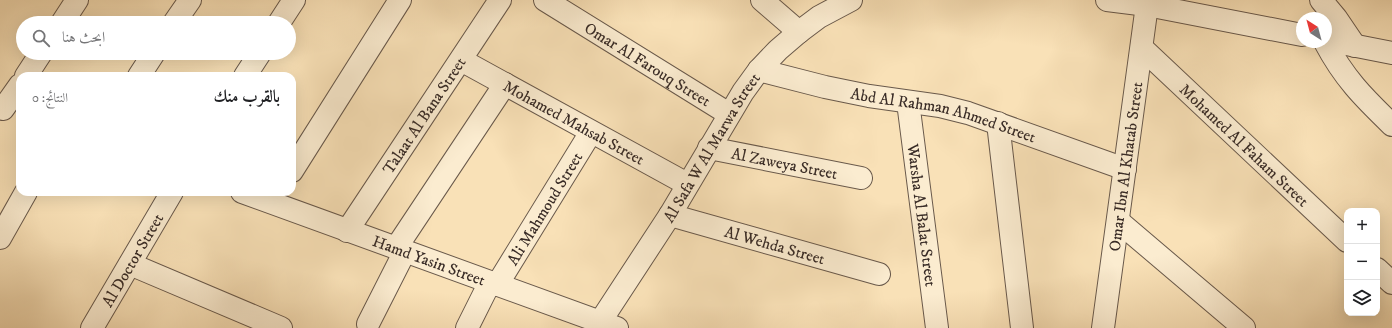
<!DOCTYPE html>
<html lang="ar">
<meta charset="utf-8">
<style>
:root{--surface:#fff;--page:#f6f6f6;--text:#202124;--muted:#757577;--line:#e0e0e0}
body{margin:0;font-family:"IM FELL DW Pica",Amiri,serif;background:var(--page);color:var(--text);direction:rtl}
.controls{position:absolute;right:12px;bottom:12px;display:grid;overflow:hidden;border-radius:8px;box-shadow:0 4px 16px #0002}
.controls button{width:36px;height:36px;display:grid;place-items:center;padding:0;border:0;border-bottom:1px solid var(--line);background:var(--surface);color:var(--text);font:20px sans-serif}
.compass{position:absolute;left:1296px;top:12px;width:36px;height:36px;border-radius:50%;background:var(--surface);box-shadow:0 4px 16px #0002;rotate:324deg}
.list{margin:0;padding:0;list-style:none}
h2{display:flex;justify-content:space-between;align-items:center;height:52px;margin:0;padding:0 16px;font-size:17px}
h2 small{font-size:13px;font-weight:400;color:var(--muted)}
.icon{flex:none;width:22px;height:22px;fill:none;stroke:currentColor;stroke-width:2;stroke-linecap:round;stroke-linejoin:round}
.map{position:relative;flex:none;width:1392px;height:328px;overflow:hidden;direction:ltr}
.search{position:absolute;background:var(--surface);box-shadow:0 4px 16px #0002;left:16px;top:16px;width:280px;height:44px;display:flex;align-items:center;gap:10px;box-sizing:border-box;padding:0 14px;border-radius:22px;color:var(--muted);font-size:15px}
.panel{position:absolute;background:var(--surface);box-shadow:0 4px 16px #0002;left:16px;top:72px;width:280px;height:124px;border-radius:12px;direction:rtl}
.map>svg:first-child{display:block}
</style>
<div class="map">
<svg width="1392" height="328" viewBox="0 0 1392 328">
<rect width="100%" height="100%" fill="#f9e1b7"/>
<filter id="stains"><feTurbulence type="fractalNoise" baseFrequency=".005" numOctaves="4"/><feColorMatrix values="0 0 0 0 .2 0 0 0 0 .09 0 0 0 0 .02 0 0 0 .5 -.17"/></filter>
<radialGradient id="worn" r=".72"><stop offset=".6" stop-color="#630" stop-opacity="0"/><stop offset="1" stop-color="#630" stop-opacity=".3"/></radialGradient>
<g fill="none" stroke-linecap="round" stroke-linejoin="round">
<g stroke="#69594b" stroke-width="24">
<g id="street">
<path id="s1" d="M 545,0 L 729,114"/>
<path d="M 762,0 L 799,32"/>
<path d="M 1107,0 L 1147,5 L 1302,35"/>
<path d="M 1321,0 L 1336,18 L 1355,46"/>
<path d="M 62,23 L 77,0"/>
<path d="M 174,23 L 190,0"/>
<path d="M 279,23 L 294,0"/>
<path d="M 1326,40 L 1392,53"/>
<path d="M 1325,42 C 1344,78 1363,97 1392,125"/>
<path id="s2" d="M 1142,48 L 1347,241"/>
<path id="s3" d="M 461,60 L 687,184"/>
<path id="s4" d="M 759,70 L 825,87 L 869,96 L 940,106 L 968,113 L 1125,169"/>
<path d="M 26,76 L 41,53"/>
<path d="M 139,76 L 154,53"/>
<path d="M 245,76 L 260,53"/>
<path id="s5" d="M 908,102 L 937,328"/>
<path d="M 3,109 L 20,85"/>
<path d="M 998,123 L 1022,328"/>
<path id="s6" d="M 709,148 L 861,178"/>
<path d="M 292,171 L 400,0"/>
<path id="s7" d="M 242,192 L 617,328"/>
<path id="s8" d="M 670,215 L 879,274"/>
<path d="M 1118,221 L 1244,328"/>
<path id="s9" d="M 347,231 L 500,0"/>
<path d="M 0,238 L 26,192"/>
<path d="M 396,248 L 505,84"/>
<path d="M 130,264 L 281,328"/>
<path d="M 1377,269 L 1392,283"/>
<path id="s10" d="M 497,285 L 591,132"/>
<path id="s11" d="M 600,322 L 670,215 L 743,92 L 759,70 L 778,50 L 799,32 L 819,17 L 851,0"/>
<path d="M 368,324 L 405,251"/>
<path id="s12" d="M 92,328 L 172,192"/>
<path d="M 467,328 L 490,282"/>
<path id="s13" d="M 1103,328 L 1147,5"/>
</g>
</g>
<use href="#street" stroke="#fbecd0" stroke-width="22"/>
</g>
<g text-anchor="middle" stroke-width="3" stroke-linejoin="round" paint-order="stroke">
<g font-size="16" fill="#392c27" stroke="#fbecd0">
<text dy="6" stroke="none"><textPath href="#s1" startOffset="121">Omar Al Farouq Street</textPath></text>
<text dy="6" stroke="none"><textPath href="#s9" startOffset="139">Talaat Al Bana Street</textPath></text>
<text dy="6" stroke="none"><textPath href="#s4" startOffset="190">Abd Al Rahman Ahmed Street</textPath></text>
<text dy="6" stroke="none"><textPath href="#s3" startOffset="129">Mohamed Mahsab Street</textPath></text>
<text dy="6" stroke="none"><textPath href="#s2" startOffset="141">Mohamed Al Faham Street</textPath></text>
<text dy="6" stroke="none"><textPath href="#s11" startOffset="207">Al Safa W Al Marwa Street</textPath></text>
<text dy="6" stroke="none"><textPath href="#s6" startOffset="77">Al Zaweya Street</textPath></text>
<text dy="6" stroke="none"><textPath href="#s13" startOffset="163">Omar Ibn Al Khatab Street</textPath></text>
<text dy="6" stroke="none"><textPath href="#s10" startOffset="90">Ali Mahmoud Street</textPath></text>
<text dy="6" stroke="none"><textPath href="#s5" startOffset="114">Warsha Al Balat Street</textPath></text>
<text dy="6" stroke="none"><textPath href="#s8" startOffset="109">Al Wehda Street</textPath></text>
<text dy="6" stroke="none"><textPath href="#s12" startOffset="79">Al Doctor Street</textPath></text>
<text dy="6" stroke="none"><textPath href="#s7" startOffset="199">Hamd Yasin Street</textPath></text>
</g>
</g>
<rect width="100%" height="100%" filter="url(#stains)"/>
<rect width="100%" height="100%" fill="url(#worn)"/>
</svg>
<div class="controls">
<button>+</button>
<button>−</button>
<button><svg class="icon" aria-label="layers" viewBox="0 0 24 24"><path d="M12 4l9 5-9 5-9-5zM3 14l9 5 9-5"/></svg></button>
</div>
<svg class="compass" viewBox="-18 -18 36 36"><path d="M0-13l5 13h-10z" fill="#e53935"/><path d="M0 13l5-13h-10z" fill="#757577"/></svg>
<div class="search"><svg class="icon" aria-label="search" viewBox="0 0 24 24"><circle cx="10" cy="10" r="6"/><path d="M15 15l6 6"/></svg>ابحث هنا</div>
<section class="panel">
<h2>بالقرب منك<small>النتائج: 0</small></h2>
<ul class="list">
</ul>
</section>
</div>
